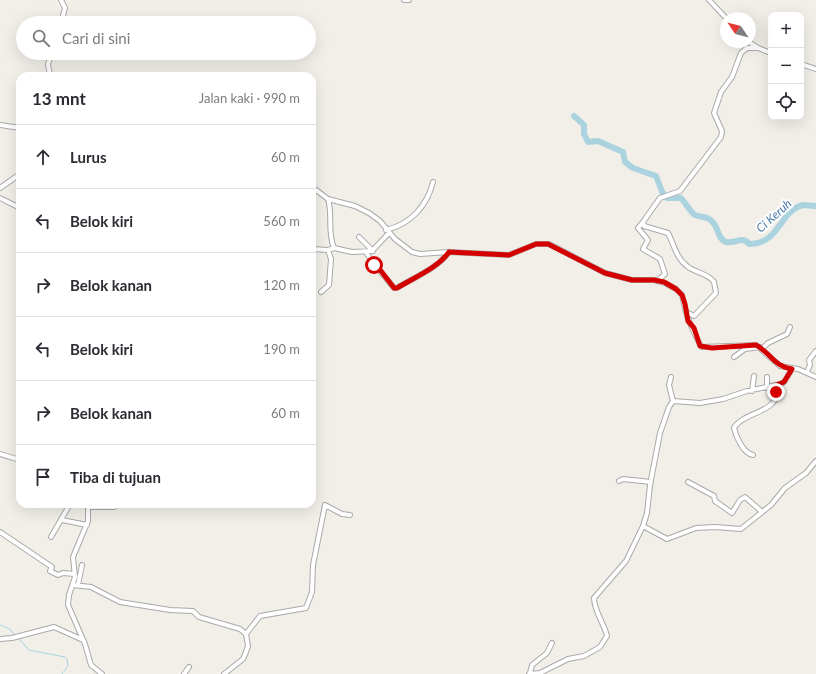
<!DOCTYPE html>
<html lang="id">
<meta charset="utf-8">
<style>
:root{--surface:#fff;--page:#f7f7f7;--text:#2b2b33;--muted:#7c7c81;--line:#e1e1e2}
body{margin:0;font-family:Lato,sans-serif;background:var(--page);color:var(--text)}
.controls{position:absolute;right:12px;top:12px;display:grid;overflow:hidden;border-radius:8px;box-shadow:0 4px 16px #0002}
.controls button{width:36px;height:36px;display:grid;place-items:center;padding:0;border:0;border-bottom:1px solid var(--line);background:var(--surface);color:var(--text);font:20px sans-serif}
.compass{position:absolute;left:720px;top:12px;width:36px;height:36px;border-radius:50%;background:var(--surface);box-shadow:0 4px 16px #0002;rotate:305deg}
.stop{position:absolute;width:12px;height:12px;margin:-9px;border:3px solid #d40000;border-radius:50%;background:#fff}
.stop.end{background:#d40000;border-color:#fff;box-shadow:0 1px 4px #0008}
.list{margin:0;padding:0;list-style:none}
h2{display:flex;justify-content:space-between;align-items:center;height:52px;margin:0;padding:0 16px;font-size:17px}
h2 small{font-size:13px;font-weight:400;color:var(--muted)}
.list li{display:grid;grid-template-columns:26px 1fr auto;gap:12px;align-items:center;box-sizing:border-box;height:64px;padding:0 16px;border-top:1px solid var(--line)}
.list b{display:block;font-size:15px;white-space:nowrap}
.list em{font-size:13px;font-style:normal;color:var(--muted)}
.icon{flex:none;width:22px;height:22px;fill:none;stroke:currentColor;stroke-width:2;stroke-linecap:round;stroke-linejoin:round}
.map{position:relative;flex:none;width:816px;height:674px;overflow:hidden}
.search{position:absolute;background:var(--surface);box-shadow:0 4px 16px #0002;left:16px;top:16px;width:300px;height:44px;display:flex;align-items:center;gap:10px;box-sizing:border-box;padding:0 14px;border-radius:22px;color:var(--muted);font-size:15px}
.panel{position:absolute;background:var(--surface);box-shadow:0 4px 16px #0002;left:16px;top:72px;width:300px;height:436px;border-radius:12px}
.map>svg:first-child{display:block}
</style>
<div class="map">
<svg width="816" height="674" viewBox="0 0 816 674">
<rect width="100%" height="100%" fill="#f2efe9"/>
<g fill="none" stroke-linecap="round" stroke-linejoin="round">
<path stroke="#aad3df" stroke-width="1" d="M 0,625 L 10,629 L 15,636
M 18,638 L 29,650 L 65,657 L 67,659 L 68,666 L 62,674"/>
<path stroke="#aad3df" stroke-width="6" d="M 574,116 L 584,125 L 584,134 L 588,142 L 598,141 L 623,152 L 625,162 L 633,168 L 656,176 L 663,194 L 667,198 L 681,198 C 685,202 691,213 695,215 C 703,218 709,216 714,224 C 719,230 718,239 726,242 C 735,244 742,235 749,244 C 780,244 779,211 803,205 C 807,205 812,206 816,206"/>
<g stroke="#a9a9a9" stroke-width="6">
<path id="street" d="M 404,0 L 409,0
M 709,0 L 726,18
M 61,23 L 65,8 L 61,0
M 758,48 L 771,53
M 801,64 L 816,69
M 50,76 L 48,64 L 52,53
M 0,125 L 20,128
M 312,187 L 328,199 L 355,206 L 369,213 L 380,221 L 395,239 L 412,252 L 420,254 L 449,252 L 509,255 L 536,244 L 549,244 L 605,273 L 632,280 L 654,280 L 665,283 L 676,289 L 682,295 L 686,312 L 694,316 L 716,293 L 714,282 C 708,273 695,273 687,266 C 676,258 674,244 668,233 L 644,226 L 643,222 L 660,198 L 680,191 L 721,137 L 722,131 L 714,113 L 721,92 L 732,77 L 741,53 L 747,48 L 758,48 L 749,42
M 0,188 L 20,174
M 0,198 L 20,208
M 328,199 C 333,215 327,232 334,248
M 643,222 L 638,228 L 648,240 L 643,249 L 660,259 L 665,274 L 657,281
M 386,230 C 411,224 427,206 433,182
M 359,237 L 373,251
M 312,249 L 328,250 L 334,248 L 352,252 L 372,251 L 389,233
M 366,252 C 374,266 384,275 394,288 L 397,288 C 413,278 438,268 449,252
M 321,292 L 329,285 L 331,259 L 328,250
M 686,312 C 687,317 699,345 702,347 L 756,345 L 780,366 L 798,369 L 816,377
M 762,349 L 768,343 L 787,334 L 790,327
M 734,357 L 745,349 L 760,347
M 807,372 L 810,365 L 809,360 L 816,351
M 767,377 L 767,388
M 752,391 L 754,376
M 673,401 L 700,403 L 723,399 L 747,391 L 781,384 L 784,382 L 792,369
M 0,454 L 20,460
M 753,455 C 743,453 736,437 734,428 C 743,411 786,412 774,386
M 619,481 L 623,479 L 651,482
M 688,482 L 714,496 L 715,501 L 732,513 L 740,500 L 745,497 L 761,511
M 88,504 L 88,521 L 73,557 L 75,577 L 69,595 L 68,605 L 85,644 L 91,665 L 102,674
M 88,507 L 114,507 L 117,504
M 62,520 L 87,525
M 643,526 L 667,539 L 696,528 L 715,527 L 741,529 L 771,505 L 785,488 L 806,473 L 816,461
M 0,532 L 52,567 L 50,571 L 58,575 L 63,573 L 74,574
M 51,537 L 70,504
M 73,585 L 91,587 L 120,602 L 170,610 L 193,611 L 199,617 L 240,629 L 246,634 L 248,646 L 246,652 L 243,659 L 224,674
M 78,585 L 82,565
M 246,634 L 260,616 L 306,608 L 312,592 L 313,565 L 325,505 L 342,514 L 350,515
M 0,639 L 12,638 L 54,627 L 83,640
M 530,673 L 532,665 L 547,653 L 552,643
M 184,674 L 189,667
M 529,674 L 540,673 L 568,659 L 584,656 L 600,647 L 607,636 C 604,623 594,611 594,598 L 626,561 L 643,526 L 647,513 L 650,485 L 660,433 L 669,407 L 673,401 L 669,385 L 671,377"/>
</g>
<use href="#street" stroke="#fff" stroke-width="4"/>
</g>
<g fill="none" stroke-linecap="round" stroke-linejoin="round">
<path stroke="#d40000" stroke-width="5" d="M 374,265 L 381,271 L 394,288 L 397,288 C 413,278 438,268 449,252 L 509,255 L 536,244 L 548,244 L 605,273 L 632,280 L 654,280 L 664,282 L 676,289 L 682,295 L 685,304 L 688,321 L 694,328 L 700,346 L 712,348 L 756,345 C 771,353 773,366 792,369 L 784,382 L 774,386 L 776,392"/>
</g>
<g text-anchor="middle" stroke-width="4" stroke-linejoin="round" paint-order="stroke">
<g font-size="12" font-style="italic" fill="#4a7aab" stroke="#fff">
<text transform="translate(774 216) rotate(-42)" y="4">Ci Keruh</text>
</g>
</g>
</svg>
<div class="controls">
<button>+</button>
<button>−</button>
<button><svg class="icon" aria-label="locate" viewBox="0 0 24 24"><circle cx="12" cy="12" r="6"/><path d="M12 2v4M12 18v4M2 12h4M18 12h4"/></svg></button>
</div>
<svg class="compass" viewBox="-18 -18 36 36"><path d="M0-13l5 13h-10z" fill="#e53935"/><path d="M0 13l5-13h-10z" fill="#7c7c81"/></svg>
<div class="stop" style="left:374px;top:265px"></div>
<div class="stop end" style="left:776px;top:392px"></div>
<div class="search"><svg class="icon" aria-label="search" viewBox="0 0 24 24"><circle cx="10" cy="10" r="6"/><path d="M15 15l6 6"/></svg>Cari di sini</div>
<section class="panel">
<h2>13 mnt<small>Jalan kaki · 990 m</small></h2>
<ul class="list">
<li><svg class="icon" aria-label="ahead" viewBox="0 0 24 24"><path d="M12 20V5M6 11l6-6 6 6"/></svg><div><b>Lurus</b></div><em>60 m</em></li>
<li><svg class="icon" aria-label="left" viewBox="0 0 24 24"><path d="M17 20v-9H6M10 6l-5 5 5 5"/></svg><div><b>Belok kiri</b></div><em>560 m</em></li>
<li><svg class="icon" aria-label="right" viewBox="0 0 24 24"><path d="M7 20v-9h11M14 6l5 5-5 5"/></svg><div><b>Belok kanan</b></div><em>120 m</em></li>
<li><svg class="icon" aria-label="left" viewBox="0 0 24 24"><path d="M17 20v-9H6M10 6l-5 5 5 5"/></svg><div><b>Belok kiri</b></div><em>190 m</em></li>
<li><svg class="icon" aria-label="right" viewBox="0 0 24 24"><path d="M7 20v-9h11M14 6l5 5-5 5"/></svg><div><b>Belok kanan</b></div><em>60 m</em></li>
<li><svg class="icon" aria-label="arrive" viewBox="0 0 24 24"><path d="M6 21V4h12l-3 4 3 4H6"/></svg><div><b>Tiba di tujuan</b></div></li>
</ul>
</section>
</div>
